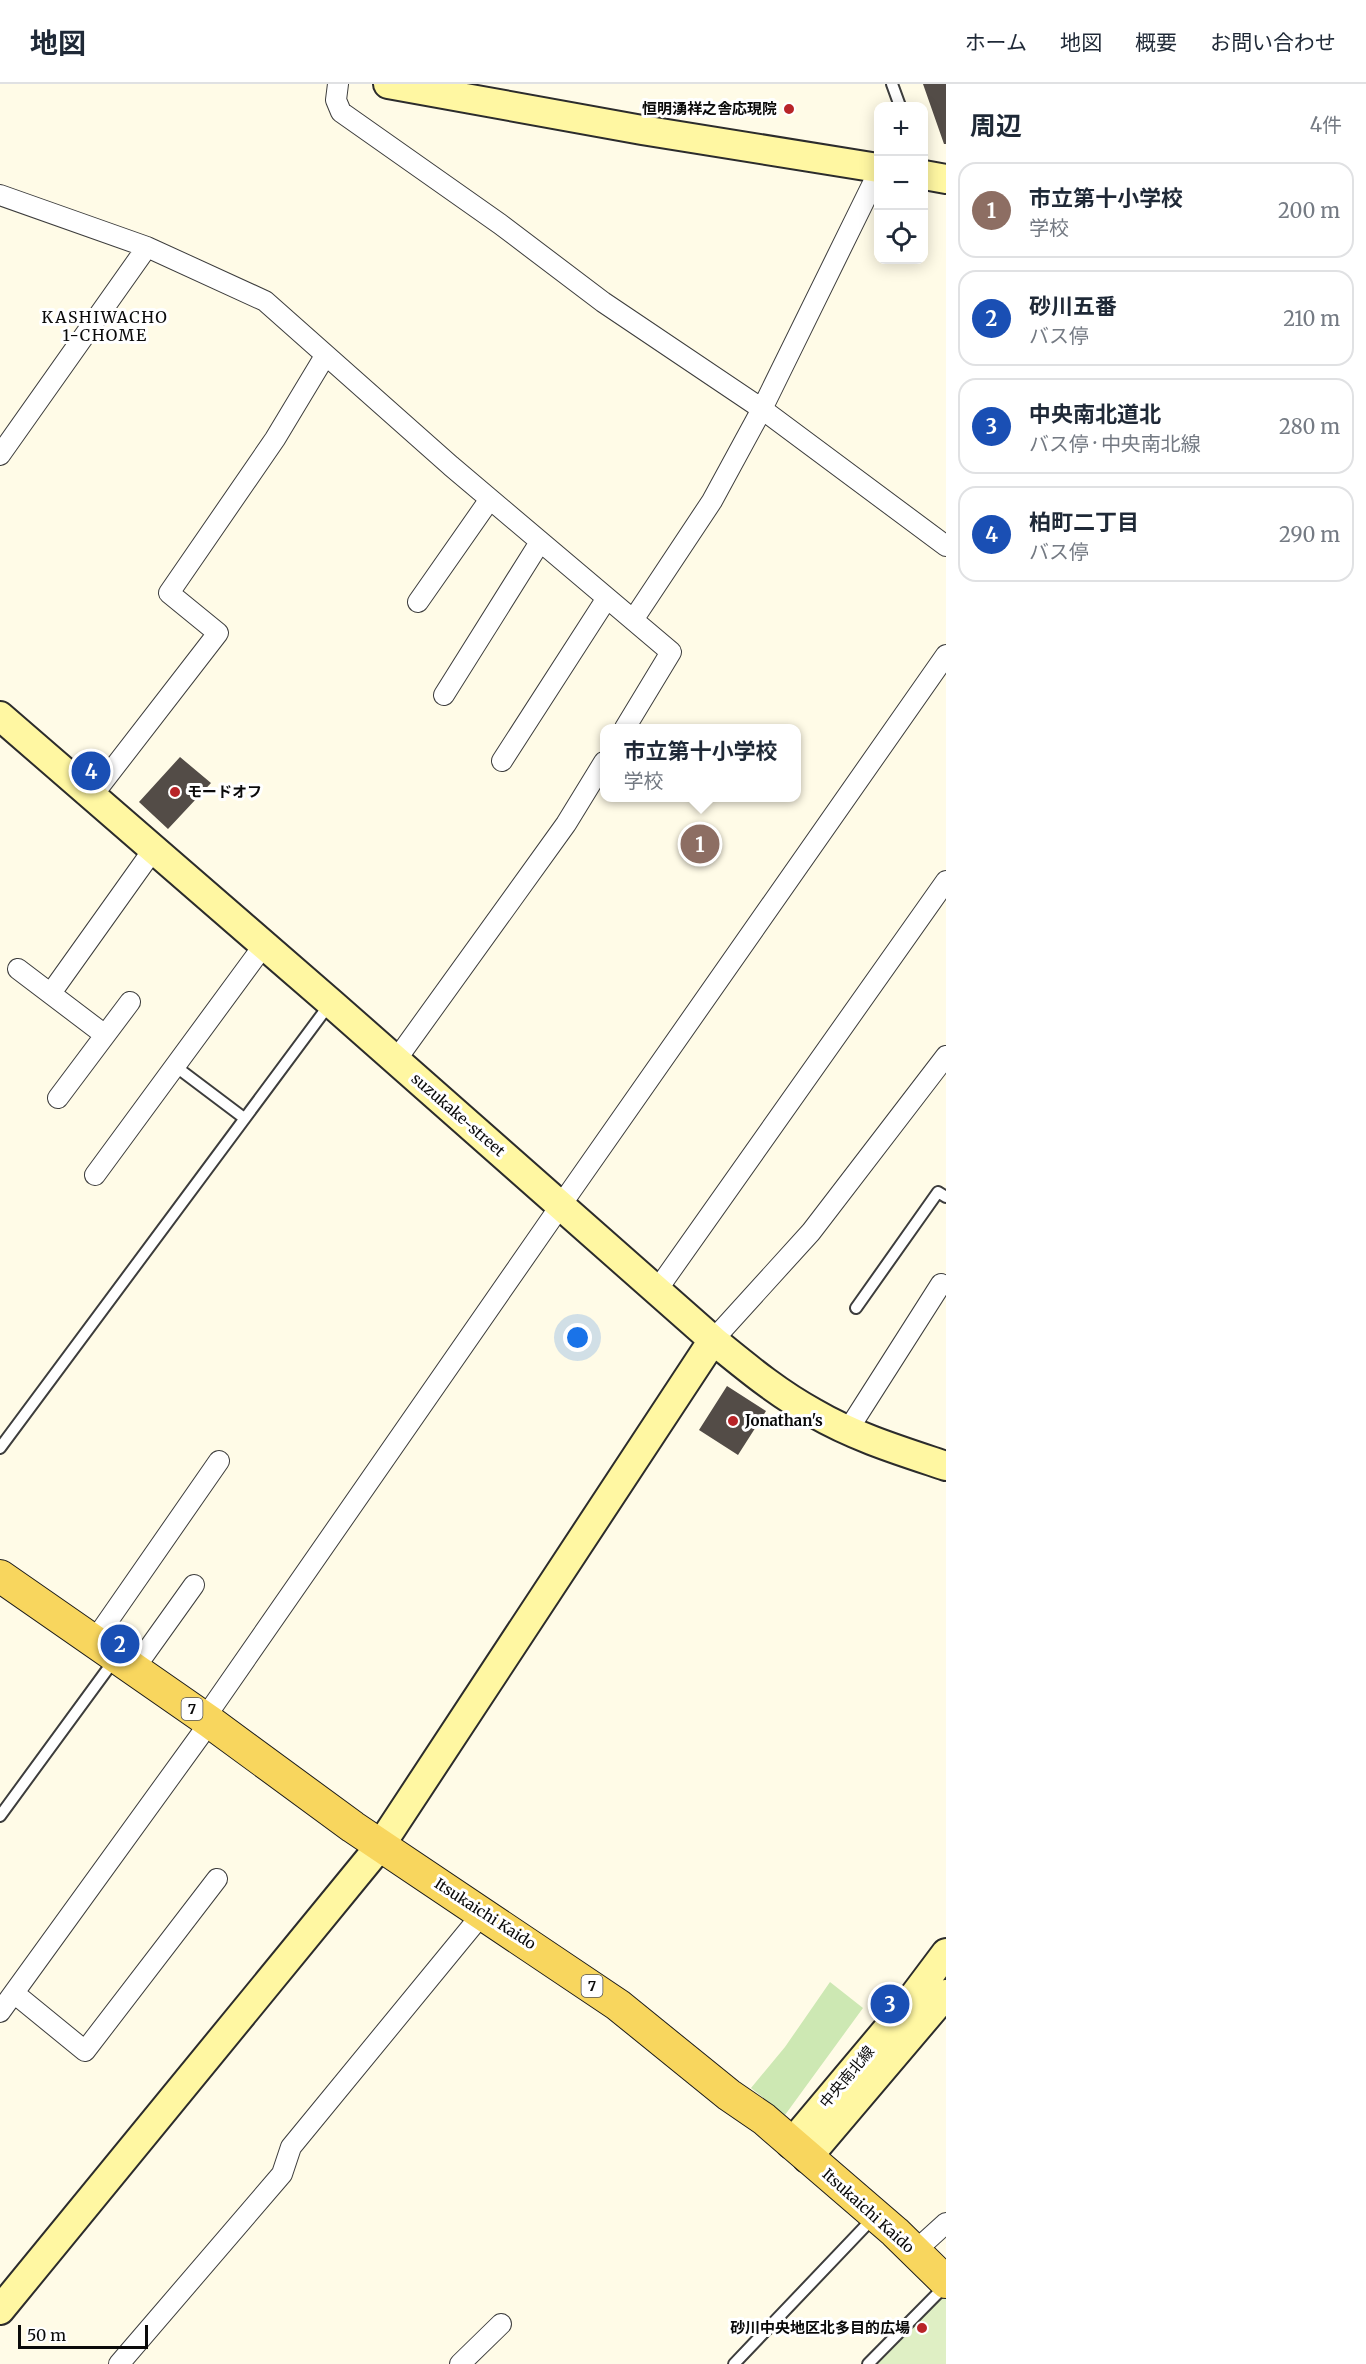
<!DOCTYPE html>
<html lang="ja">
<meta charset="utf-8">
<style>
:root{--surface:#fff;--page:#f6f6f7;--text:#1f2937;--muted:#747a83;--line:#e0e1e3;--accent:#b82428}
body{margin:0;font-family:Merriweather,"Noto Sans JP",serif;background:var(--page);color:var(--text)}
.controls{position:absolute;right:18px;top:18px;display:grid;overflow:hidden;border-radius:12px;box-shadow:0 3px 15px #0003}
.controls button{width:54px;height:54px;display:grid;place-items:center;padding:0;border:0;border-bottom:2px solid var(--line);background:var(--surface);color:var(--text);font:30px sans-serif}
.scale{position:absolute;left:18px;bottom:15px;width:130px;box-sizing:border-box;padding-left:6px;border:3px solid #0a0a0a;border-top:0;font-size:16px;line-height:21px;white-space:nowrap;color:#0a0a0a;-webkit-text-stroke:4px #fff;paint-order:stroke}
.you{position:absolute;left:578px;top:1254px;width:21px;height:21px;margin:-15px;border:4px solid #fff;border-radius:50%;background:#1a73e8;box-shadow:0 0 0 9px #1a73e833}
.badge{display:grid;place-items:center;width:39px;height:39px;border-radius:50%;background:var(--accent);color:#fff;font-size:20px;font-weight:700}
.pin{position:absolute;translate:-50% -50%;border:3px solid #fff;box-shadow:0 2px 6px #0006}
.popup{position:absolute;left:600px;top:640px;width:201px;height:78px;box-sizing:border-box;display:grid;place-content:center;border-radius:12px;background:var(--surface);filter:drop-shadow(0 2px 4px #0005);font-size:20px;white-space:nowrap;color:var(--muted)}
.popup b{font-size:22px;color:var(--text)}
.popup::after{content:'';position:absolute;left:50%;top:100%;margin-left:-12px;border:12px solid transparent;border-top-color:var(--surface)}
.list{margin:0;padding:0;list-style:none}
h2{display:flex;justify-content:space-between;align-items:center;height:78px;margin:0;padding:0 24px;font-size:26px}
h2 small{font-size:20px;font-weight:400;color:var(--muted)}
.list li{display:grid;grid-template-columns:39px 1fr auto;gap:18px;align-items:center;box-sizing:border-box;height:96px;margin:0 12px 12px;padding:0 12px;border:2px solid var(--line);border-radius:18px}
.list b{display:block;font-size:22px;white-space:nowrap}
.list p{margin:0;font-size:20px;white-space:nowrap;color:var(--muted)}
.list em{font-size:20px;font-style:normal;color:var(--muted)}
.icon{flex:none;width:33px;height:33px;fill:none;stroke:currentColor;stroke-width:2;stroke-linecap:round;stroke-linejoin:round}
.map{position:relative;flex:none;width:946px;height:2280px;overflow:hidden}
header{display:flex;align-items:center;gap:36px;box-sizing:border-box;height:84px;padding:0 30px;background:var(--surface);border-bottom:2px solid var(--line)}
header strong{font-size:28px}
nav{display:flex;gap:33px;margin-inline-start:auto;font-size:21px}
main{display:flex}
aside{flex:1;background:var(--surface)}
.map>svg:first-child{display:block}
</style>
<header>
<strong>地図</strong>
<nav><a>ホーム</a><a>地図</a><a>概要</a><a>お問い合わせ</a></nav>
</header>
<main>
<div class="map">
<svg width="946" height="2280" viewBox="0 0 946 2280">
<rect width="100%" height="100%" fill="#fffbe7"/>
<path fill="#cde8b3" d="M 830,1898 L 863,1924 L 785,2031 L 751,2004 L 785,1963 Z"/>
<path fill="#dfefc4" d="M 939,2202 L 946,2208 L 946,2280 L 862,2280 Z"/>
<path fill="#534c47" d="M 923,0 L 946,0 L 946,60 L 944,60 Z
M 180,673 L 211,699 L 168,745 L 139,718 Z
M 727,1302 L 766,1327 L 738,1371 L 699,1346 Z"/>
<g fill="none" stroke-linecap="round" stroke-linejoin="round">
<g stroke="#3d3d3d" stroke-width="14">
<path id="lane" d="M 892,0 L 900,22
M 175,982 L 244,1034
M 856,1224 L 938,1108 L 946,1113
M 0,1364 L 329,921
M 0,1732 L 115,1575
M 734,2280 L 875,2132
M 868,2280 L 946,2201"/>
</g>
<g stroke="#3d3d3d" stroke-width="22">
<path id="street" d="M 338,0 L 336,16 L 341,28 L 500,140 L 603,218 L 762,325 L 946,462
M 0,111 L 147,163 L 265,217 L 451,382 L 671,568 L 625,644
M 0,371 L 147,163
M 418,518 L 490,415
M 633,536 L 712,417 L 762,325 L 878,89
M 444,611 L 540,458
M 502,677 L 607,514
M 92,712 L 218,549 L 169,509 L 275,355 L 325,272
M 18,885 L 105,951
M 51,909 L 153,766
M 396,976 L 566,740 L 604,678
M 58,1014 L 130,918
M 95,1091 L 264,861
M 657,1206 L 946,797
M 713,1256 L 811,1148 L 946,972
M 848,1346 L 941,1200
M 94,1557 L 219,1377
M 134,1585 L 194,1501
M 14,1909 L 85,1967 L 217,1795
M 0,1928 L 210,1638 L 211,1625 L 561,1121 L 946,571
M 914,2168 L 946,2139
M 119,2280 L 282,2090 L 291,2063 L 483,1829
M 460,2280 L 501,2240"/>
</g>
<g stroke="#2c2c2c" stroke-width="32">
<path id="secondary" d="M 388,0 L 642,46 L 878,84
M 924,91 L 946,95
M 0,632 L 331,919 L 713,1256 C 745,1282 777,1309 814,1329 C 855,1353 901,1367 946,1382
M 791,2060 L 901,1929 L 946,1869
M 807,2074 L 946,1910
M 0,2226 L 380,1762 L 713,1256"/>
</g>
<g stroke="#1b1b1b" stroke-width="34">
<path id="primary" d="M 0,1492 L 210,1638 L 353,1743 L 618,1921 L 729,2011 L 764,2035 L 895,2148 L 946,2198"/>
</g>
<use href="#lane" stroke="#fff" stroke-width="10"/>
<use href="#street" stroke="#fff" stroke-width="20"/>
<use href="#secondary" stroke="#fff7a2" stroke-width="28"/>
<use href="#primary" stroke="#f8d65e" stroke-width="32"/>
</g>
<g fill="#b82428" stroke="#fff" stroke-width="2">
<circle cx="789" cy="25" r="6"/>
<circle cx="175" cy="708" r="6"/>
<circle cx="733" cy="1337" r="6"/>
<circle cx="922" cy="2244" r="6"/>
</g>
<g text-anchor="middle" stroke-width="6" stroke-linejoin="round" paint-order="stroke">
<g fill="#fff" stroke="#545454" stroke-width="1.5">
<rect x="181.5" y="1614" width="21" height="22" rx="4.5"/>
<rect x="581.5" y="1891" width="21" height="22" rx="4.5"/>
</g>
<g font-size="14" font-weight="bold" fill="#0a0a0a">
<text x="192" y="1630">7</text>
<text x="592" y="1907">7</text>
</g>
<g font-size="15" font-weight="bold" fill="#0a0a0a" stroke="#fff" text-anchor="end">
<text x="777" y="30">恒明湧祥之舎応現院</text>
<text x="187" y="713" text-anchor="start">モードオフ</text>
<text x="745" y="1342" text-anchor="start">Jonathan's</text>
<text x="910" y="2249">砂川中央地区北多目的広場</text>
</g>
<g font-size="15" fill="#0a0a0a" stroke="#fff">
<text transform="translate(458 1031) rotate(41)" y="5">suzukake-street</text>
<text transform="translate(485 1830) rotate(33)" y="5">Itsukaichi Kaido</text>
<text transform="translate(847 1993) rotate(-50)" y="5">中央南北線</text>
<text transform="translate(868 2127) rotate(42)" y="5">Itsukaichi Kaido</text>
</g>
<g font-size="16" letter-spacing="1.5" fill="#0a0a0a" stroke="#fff">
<text x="105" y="239">KASHIWACHO<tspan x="105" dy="18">1-CHOME</tspan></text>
</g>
</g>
</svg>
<div class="controls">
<button>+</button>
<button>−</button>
<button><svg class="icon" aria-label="locate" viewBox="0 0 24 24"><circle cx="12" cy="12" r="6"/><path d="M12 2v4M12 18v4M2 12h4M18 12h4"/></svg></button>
</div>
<div class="scale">50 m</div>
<div class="you"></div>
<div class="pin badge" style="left:700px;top:760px;background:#8d6e63">1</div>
<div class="popup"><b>市立第十小学校</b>学校</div>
<div class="pin badge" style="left:120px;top:1560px;background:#1a4fb4">2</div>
<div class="pin badge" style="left:890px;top:1920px;background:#1a4fb4">3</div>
<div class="pin badge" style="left:91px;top:687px;background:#1a4fb4">4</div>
</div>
<aside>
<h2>周辺<small>4件</small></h2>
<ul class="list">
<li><span class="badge" style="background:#8d6e63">1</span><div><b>市立第十小学校</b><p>学校</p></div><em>200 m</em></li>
<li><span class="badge" style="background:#1a4fb4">2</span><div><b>砂川五番</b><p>バス停</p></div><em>210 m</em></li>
<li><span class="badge" style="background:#1a4fb4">3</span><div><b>中央南北道北</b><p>バス停 · 中央南北線</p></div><em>280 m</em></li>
<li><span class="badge" style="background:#1a4fb4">4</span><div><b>柏町二丁目</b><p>バス停</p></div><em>290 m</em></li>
</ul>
</aside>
</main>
